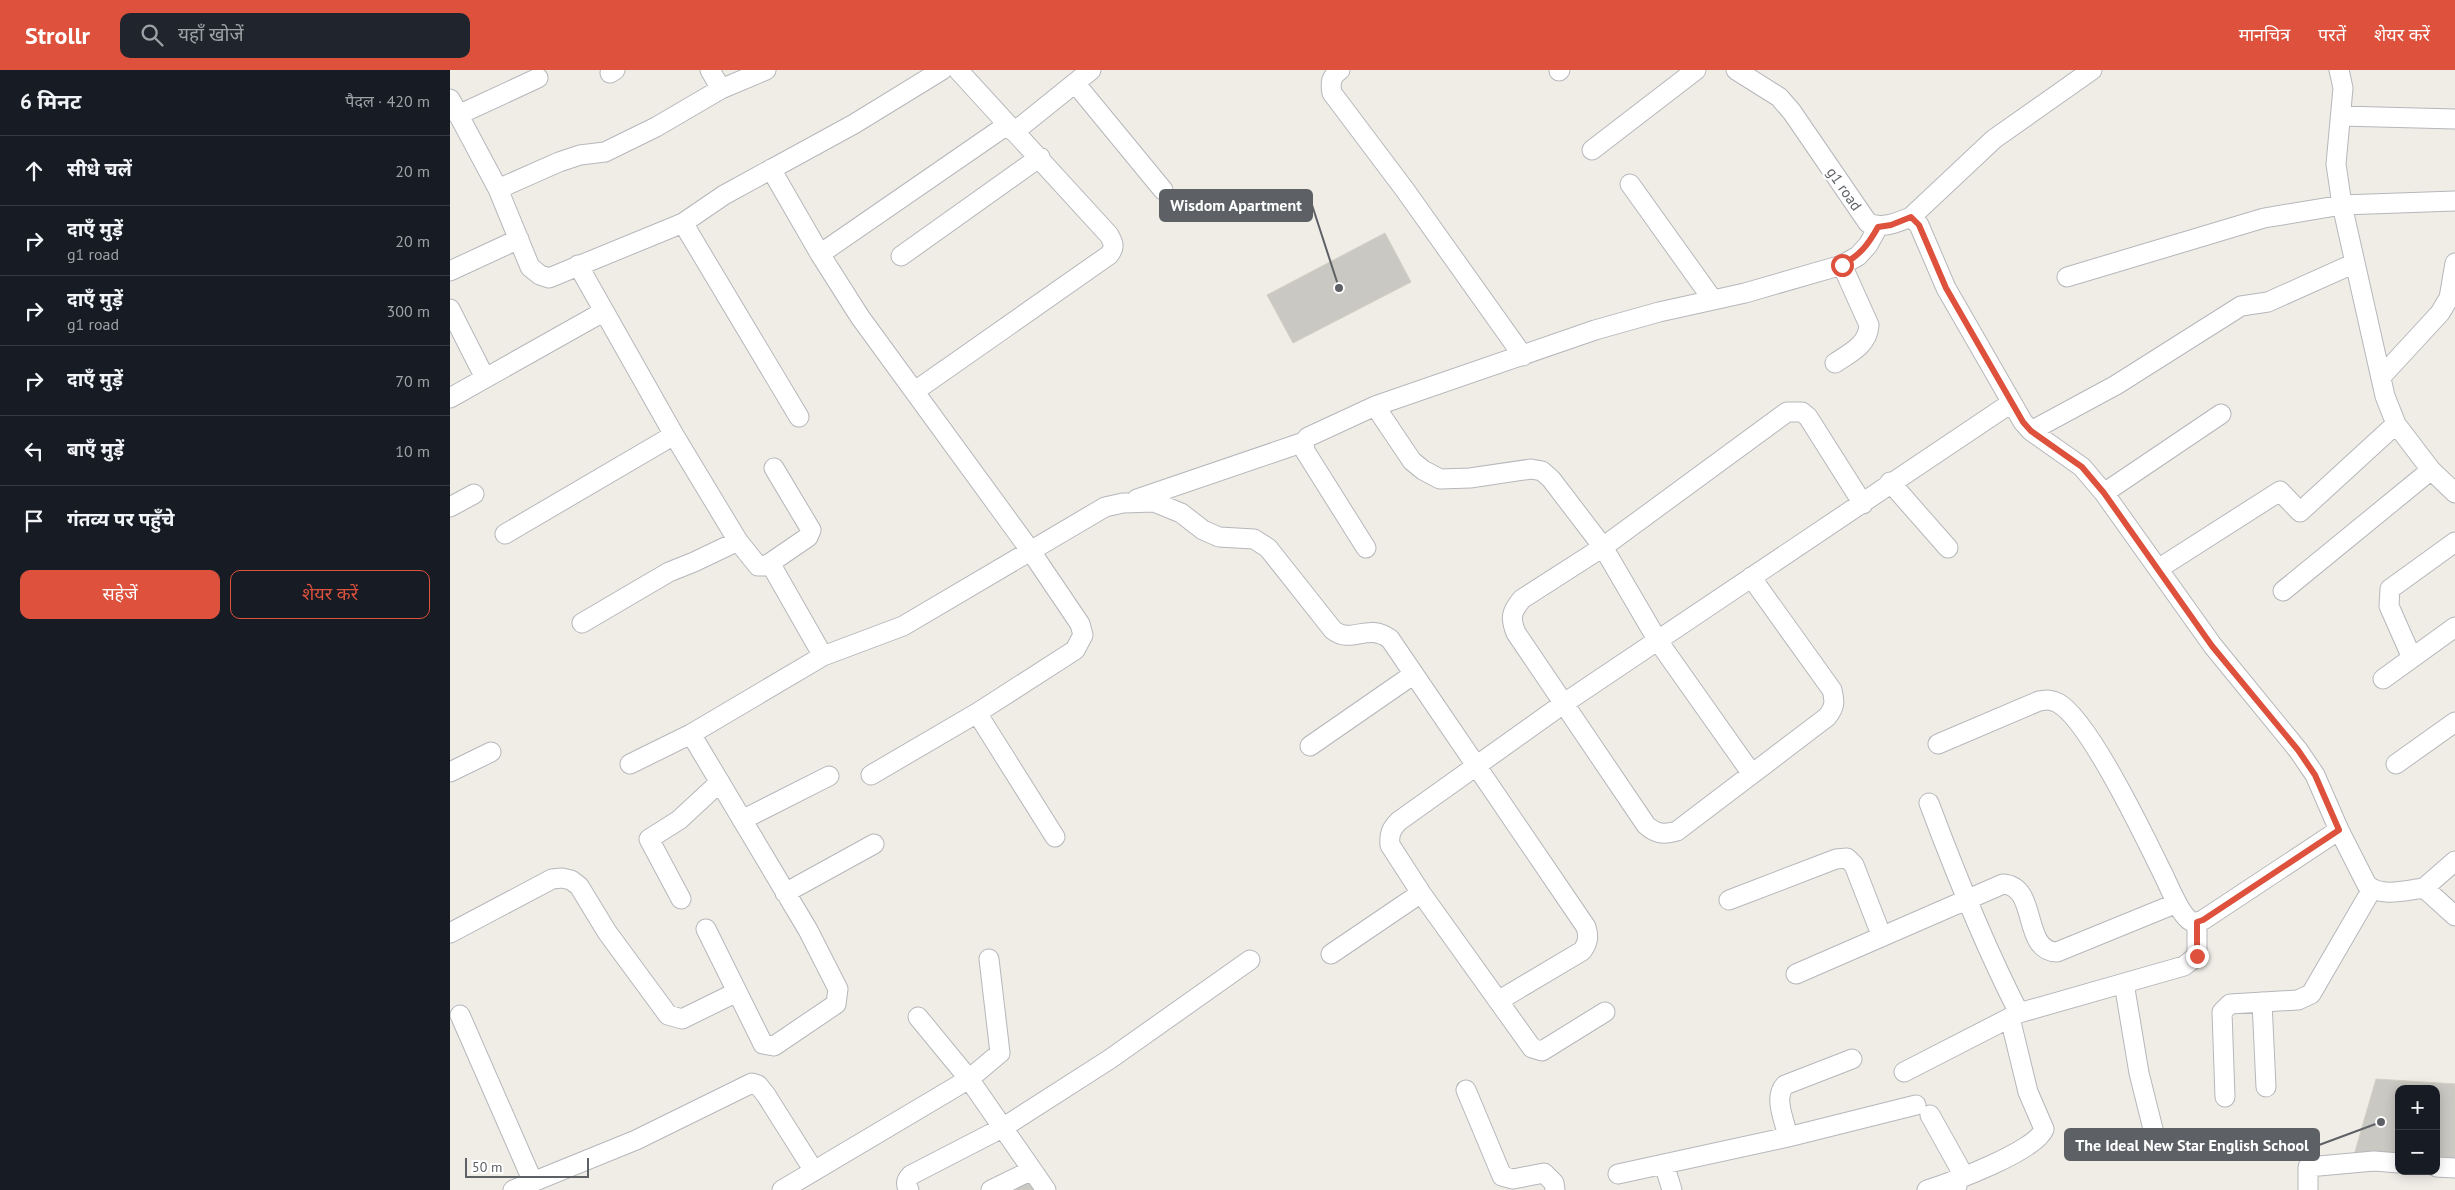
<!DOCTYPE html>
<html lang="hi">
<meta charset="utf-8">
<style>
:root{--surface:#171b24;--page:#20242c;--text:#f1f3f6;--muted:#9ea1a6;--line:#363941;--accent:#dd513d}
body{margin:0;font-family:"PT Sans","Noto Sans Devanagari",sans-serif;background:var(--page);color:var(--text)}
.controls{position:absolute;right:15px;bottom:15px;display:grid;overflow:hidden;border-radius:10px;box-shadow:0 2px 12px #0003}
.controls button{width:45px;height:45px;display:grid;place-items:center;padding:0;border:0;border-bottom:1px solid var(--line);background:var(--surface);color:var(--text);font:25px sans-serif}
.scale{position:absolute;left:15px;bottom:12px;width:124px;box-sizing:border-box;padding-left:5px;border:2px solid #5d6065;border-top:0;font-size:14px;line-height:18px;white-space:nowrap;color:#5d6065;-webkit-text-stroke:4px #fff;paint-order:stroke}
.stop{position:absolute;width:15px;height:15px;margin:-11px;border:4px solid #dd513d;border-radius:50%;background:#fff}
.stop.end{background:#dd513d;border-color:#fff;box-shadow:0 1px 5px #0008}
.list{margin:0;padding:0;list-style:none}
h2{display:flex;justify-content:space-between;align-items:center;height:65px;margin:0;padding:0 20px;font-size:21px}
h2 small{font-size:16px;font-weight:400;color:var(--muted)}
.list li{display:grid;grid-template-columns:32px 1fr auto;gap:15px;align-items:center;box-sizing:border-box;height:70px;padding:0 20px;border-top:1px solid var(--line)}
.list b{display:block;font-size:19px;white-space:nowrap}
.list p{margin:0;font-size:16px;white-space:nowrap;color:var(--muted)}
.list em{font-size:16px;font-style:normal;color:var(--muted)}
.actions{display:flex;gap:10px;padding:15px 20px}
.actions a{flex:1;padding:11px 0;border:1px solid var(--accent);border-radius:10px;text-align:center;font-size:18px;color:var(--accent)}
.actions .main{background:var(--accent);color:#fff}
.icon{flex:none;width:28px;height:28px;fill:none;stroke:currentColor;stroke-width:2;stroke-linecap:round;stroke-linejoin:round}
.map{position:relative;flex:none;width:2005px;height:1120px;overflow:hidden}
header{display:flex;align-items:center;gap:30px;box-sizing:border-box;height:70px;padding:0 25px;background:var(--accent);color:#fff}
header strong{font-size:24px}
nav{display:flex;gap:28px;margin-inline-start:auto;font-size:18px}
.search{width:350px;height:45px;background:var(--page);display:flex;align-items:center;gap:12px;box-sizing:border-box;padding:0 18px;border-radius:10px;color:var(--muted);font-size:19px}
main{display:flex}
aside{flex:1;background:var(--surface)}
.map>svg:first-child{display:block}
</style>
<header>
<strong>Strollr</strong>
<div class="search"><svg class="icon" aria-label="search" viewBox="0 0 24 24"><circle cx="10" cy="10" r="6"/><path d="M15 15l6 6"/></svg>यहाँ खोजें</div>
<nav><a>मानचित्र</a><a>परतें</a><a>शेयर करें</a></nav>
</header>
<main>
<aside>
<h2>6 मिनट<small>पैदल · 420 m</small></h2>
<ul class="list">
<li><svg class="icon" aria-label="ahead" viewBox="0 0 24 24"><path d="M12 20V5M6 11l6-6 6 6"/></svg><div><b>सीधे चलें</b></div><em>20 m</em></li>
<li><svg class="icon" aria-label="right" viewBox="0 0 24 24"><path d="M7 20v-9h11M14 6l5 5-5 5"/></svg><div><b>दाएँ मुड़ें</b><p>g1 road</p></div><em>20 m</em></li>
<li><svg class="icon" aria-label="right" viewBox="0 0 24 24"><path d="M7 20v-9h11M14 6l5 5-5 5"/></svg><div><b>दाएँ मुड़ें</b><p>g1 road</p></div><em>300 m</em></li>
<li><svg class="icon" aria-label="right" viewBox="0 0 24 24"><path d="M7 20v-9h11M14 6l5 5-5 5"/></svg><div><b>दाएँ मुड़ें</b></div><em>70 m</em></li>
<li><svg class="icon" aria-label="left" viewBox="0 0 24 24"><path d="M17 20v-9H6M10 6l-5 5 5 5"/></svg><div><b>बाएँ मुड़ें</b></div><em>10 m</em></li>
<li><svg class="icon" aria-label="arrive" viewBox="0 0 24 24"><path d="M6 21V4h12l-3 4 3 4H6"/></svg><div><b>गंतव्य पर पहुँचे</b></div></li>
</ul>
<div class="actions"><a class="main">सहेजें</a><a>शेयर करें</a></div>
</aside>
<div class="map">
<svg width="2005" height="1120" viewBox="0 0 2005 1120">
<rect width="100%" height="100%" fill="#efede6"/>
<path fill="#cac8c2" stroke="#d3cfc4" d="M 935,163 L 961,212 L 843,273 L 817,225 Z
M 1926,1009 L 2005,1014 L 2005,1091 L 1986,1090 L 1986,1019 L 1949,1019 L 1949,1087 L 1904,1085 Z
M 580,1106 L 588,1120 L 558,1120 Z"/>
<g fill="none" stroke-linecap="round" stroke-linejoin="round">
<g stroke="#b6b7bb" stroke-width="21">
<path id="minor" d="M 260,0 L 271,19
M 890,0 C 881,7 880,12 882,23 L 955,120 L 1073,286
M 1286,0 L 1329,27 L 1342,42 L 1418,153 C 1434,159 1445,153 1461,147 L 1469,155 L 1496,218 L 1573,352 L 1581,361 L 1632,397 L 1654,423 L 1763,576 L 1848,680 L 1865,705 L 1889,760 L 1917,815 C 1932,828 1957,820 1974,818 L 2005,846
M 1889,0 L 1893,18 L 1886,94 L 1892,135 L 1935,326 L 1946,354 L 1981,400 L 2005,423
M 1109,1 L 1110,0
M 160,3 L 165,0
M 625,13 L 713,120
M 0,29 L 48,119 L 80,197 L 90,205 L 99,208 L 233,153 L 274,125 L 404,54 L 492,0
M 8,45 L 88,8
M 1891,46 L 2005,49
M 564,62 L 641,0
M 1142,80 L 1246,0
M 321,99 L 370,184 L 410,247 L 580,480 L 630,554 L 633,565 L 625,580 L 527,643 L 421,705
M 1180,114 L 1263,230
M 48,119 L 109,92 L 130,85 L 155,82 L 206,57 L 271,19 L 316,0
M 1461,147 L 1544,69 L 1642,0
M 233,153 L 349,347
M 370,184 L 557,55
M 451,186 L 590,87
M 128,195 L 224,365 L 288,471 L 308,496 L 314,496 L 320,493 L 358,467 L 361,460 L 324,398
M 0,201 L 69,169
M 1617,207 L 1814,148 L 1892,135 L 2005,131
M 0,239 L 35,308
M 1385,293 C 1400,283 1418,275 1419,255 L 1392,195
M 1931,307 L 1990,243 L 1999,228 L 2005,193
M 465,321 L 659,185 C 665,177 664,174 659,165 L 508,0
M 0,328 L 153,242
M 925,336 L 962,391 L 973,400 L 990,409 L 1020,408 L 1081,399 L 1092,401 L 1101,409 L 1153,477 L 1208,571 L 1302,704
M 1581,361 L 1666,315 L 1791,236 L 1818,232 L 1905,193
M 1440,412 L 1498,478
M 1654,423 L 1771,344
M 687,429 L 854,372
M 0,437 L 24,424
M 55,464 L 224,365
M 916,478 L 855,381 L 854,372 L 858,367 L 925,336 L 1145,260 L 1209,242 L 1295,223 L 1392,195 L 1408,186 L 1418,175 L 1428,157
M 1708,499 L 1830,421 L 1850,442 L 1946,354
M 1301,507 L 1382,620 C 1385,632 1385,637 1377,647 L 1227,761 C 1214,765 1206,764 1196,755 L 1066,563 C 1060,548 1061,542 1072,529 L 1153,477 L 1337,342 L 1352,342 L 1358,347 L 1413,434
M 1833,521 L 1981,400
M 132,553 L 219,502 L 244,492 L 288,471
M 373,586 L 453,556 L 655,437 L 673,433 L 704,432 L 731,443 L 753,460 L 769,467 L 804,469 L 818,478 L 883,560 C 902,575 917,552 940,569 L 1136,857 C 1139,867 1138,873 1132,881 L 1048,931
M 1962,588 L 1939,536 L 1940,519 L 2005,472
M 1933,609 L 2005,557
M 527,643 L 605,767
M 241,664 L 358,860 L 388,919 L 386,934 L 324,976 L 313,974 L 256,859
M 1488,674 L 1589,631 C 1596,630 1601,629 1608,633 C 1638,649 1694,765 1711,800 C 1718,813 1728,841 1739,850 C 1743,853 1749,852 1753,850 L 1889,760
M 860,676 L 964,604
M 180,694 L 241,664 L 373,586 L 320,493
M 1946,694 L 2005,652
M 0,702 L 41,682
M 1479,733 C 1506,805 1534,875 1569,943
M 292,750 L 379,706
M 1974,818 L 2005,791
M 335,823 L 424,774
M 231,829 L 199,769 L 229,750 L 270,712
M 1279,830 L 1386,789 L 1397,788 L 1404,795 L 1432,867
M 0,863 L 102,809 L 112,808 L 121,810 L 129,816 L 157,862 L 218,945 L 232,949 L 287,922
M 881,884 L 971,823
M 1346,904 L 1553,814 C 1589,816 1571,881 1607,882 L 1727,833
M 1674,913 L 1689,1003 L 1706,1071
M 1812,932 L 1816,1017
M 1155,942 L 1092,981 L 1082,978 L 971,823 L 940,775 C 939,764 941,759 949,751 L 1113,634 L 1561,333
M 10,945 L 83,1112
M 468,947 L 519,1009 L 596,1120
M 1454,1002 L 1569,943 L 1734,896 L 1747,886 L 1747,852
M 1016,1020 L 1052,1106 L 1063,1109 L 1094,1103 L 1104,1113 L 1105,1120
M 1775,1027 L 1772,942 L 1780,934 L 1848,930 L 1861,924 L 1922,819
M 1480,1045 L 1514,1106 L 1506,1111 L 1507,1116
M 1338,1067 C 1335,1051 1323,1028 1335,1015 L 1402,989
M 1214,1094 L 1222,1120
M 1986,1097 L 2005,1098
M 1168,1104 L 1338,1067 L 1466,1035
M 63,1120 L 186,1070 L 302,1013 L 308,1015 L 316,1025 L 364,1101
M 332,1120 L 519,1009 L 550,983 L 539,889
M 459,1120 C 455,1114 456,1110 461,1105 L 554,1057 L 660,989 L 800,890
M 541,1120 L 582,1100
M 1477,1120 C 1499,1113 1587,1081 1594,1059 L 1578,1022 L 1560,948
M 1858,1120 L 1858,1097 L 1924,1091 L 1949,1093"/>
</g>
<use href="#minor" stroke="#fff" stroke-width="19"/>
</g>
<g fill="none" stroke-linecap="round" stroke-linejoin="round">
<path stroke="#dd513d" stroke-width="6" d="M 1392,195 C 1410,185 1418,175 1428,157 L 1441,155 L 1461,147 L 1469,155 L 1496,218 L 1573,352 L 1581,361 L 1632,397 L 1654,423 L 1762,576 L 1848,680 L 1865,705 L 1889,760 L 1753,850 L 1747,852 L 1747,886"/>
</g>
<g text-anchor="middle" stroke-width="4.5" stroke-linejoin="round" paint-order="stroke">
<g font-size="15" fill="#5d6065" stroke="#fff">
<text transform="translate(1394 119) rotate(55)" y="5">g1 road</text>
</g>
</g>
<path fill="none" stroke="#5d6065" stroke-width="2" d="M889 218L862 135M1931 1052L1869 1075"/>
<g fill="#5d6065" stroke="#fff" stroke-width="2">
<circle cx="889" cy="218" r="5"/>
<circle cx="1931" cy="1052" r="5"/>
</g>
<g fill="#5d6065" stroke="#5d6065" stroke-width="2">
<rect x="710" y="120" width="152" height="31" rx="5"/>
<rect x="1615" y="1059" width="254" height="31" rx="5"/>
</g>
<g font-size="16" text-anchor="middle" font-weight="bold" fill="#fff">
<text x="786" y="141">Wisdom Apartment</text>
<text x="1742" y="1081">The Ideal New Star English School</text>
</g>
</svg>
<div class="controls">
<button>+</button>
<button>−</button>
</div>
<div class="scale">50 m</div>
<div class="stop" style="left:1392px;top:195px"></div>
<div class="stop end" style="left:1747px;top:886px"></div>
</div>
</main>
